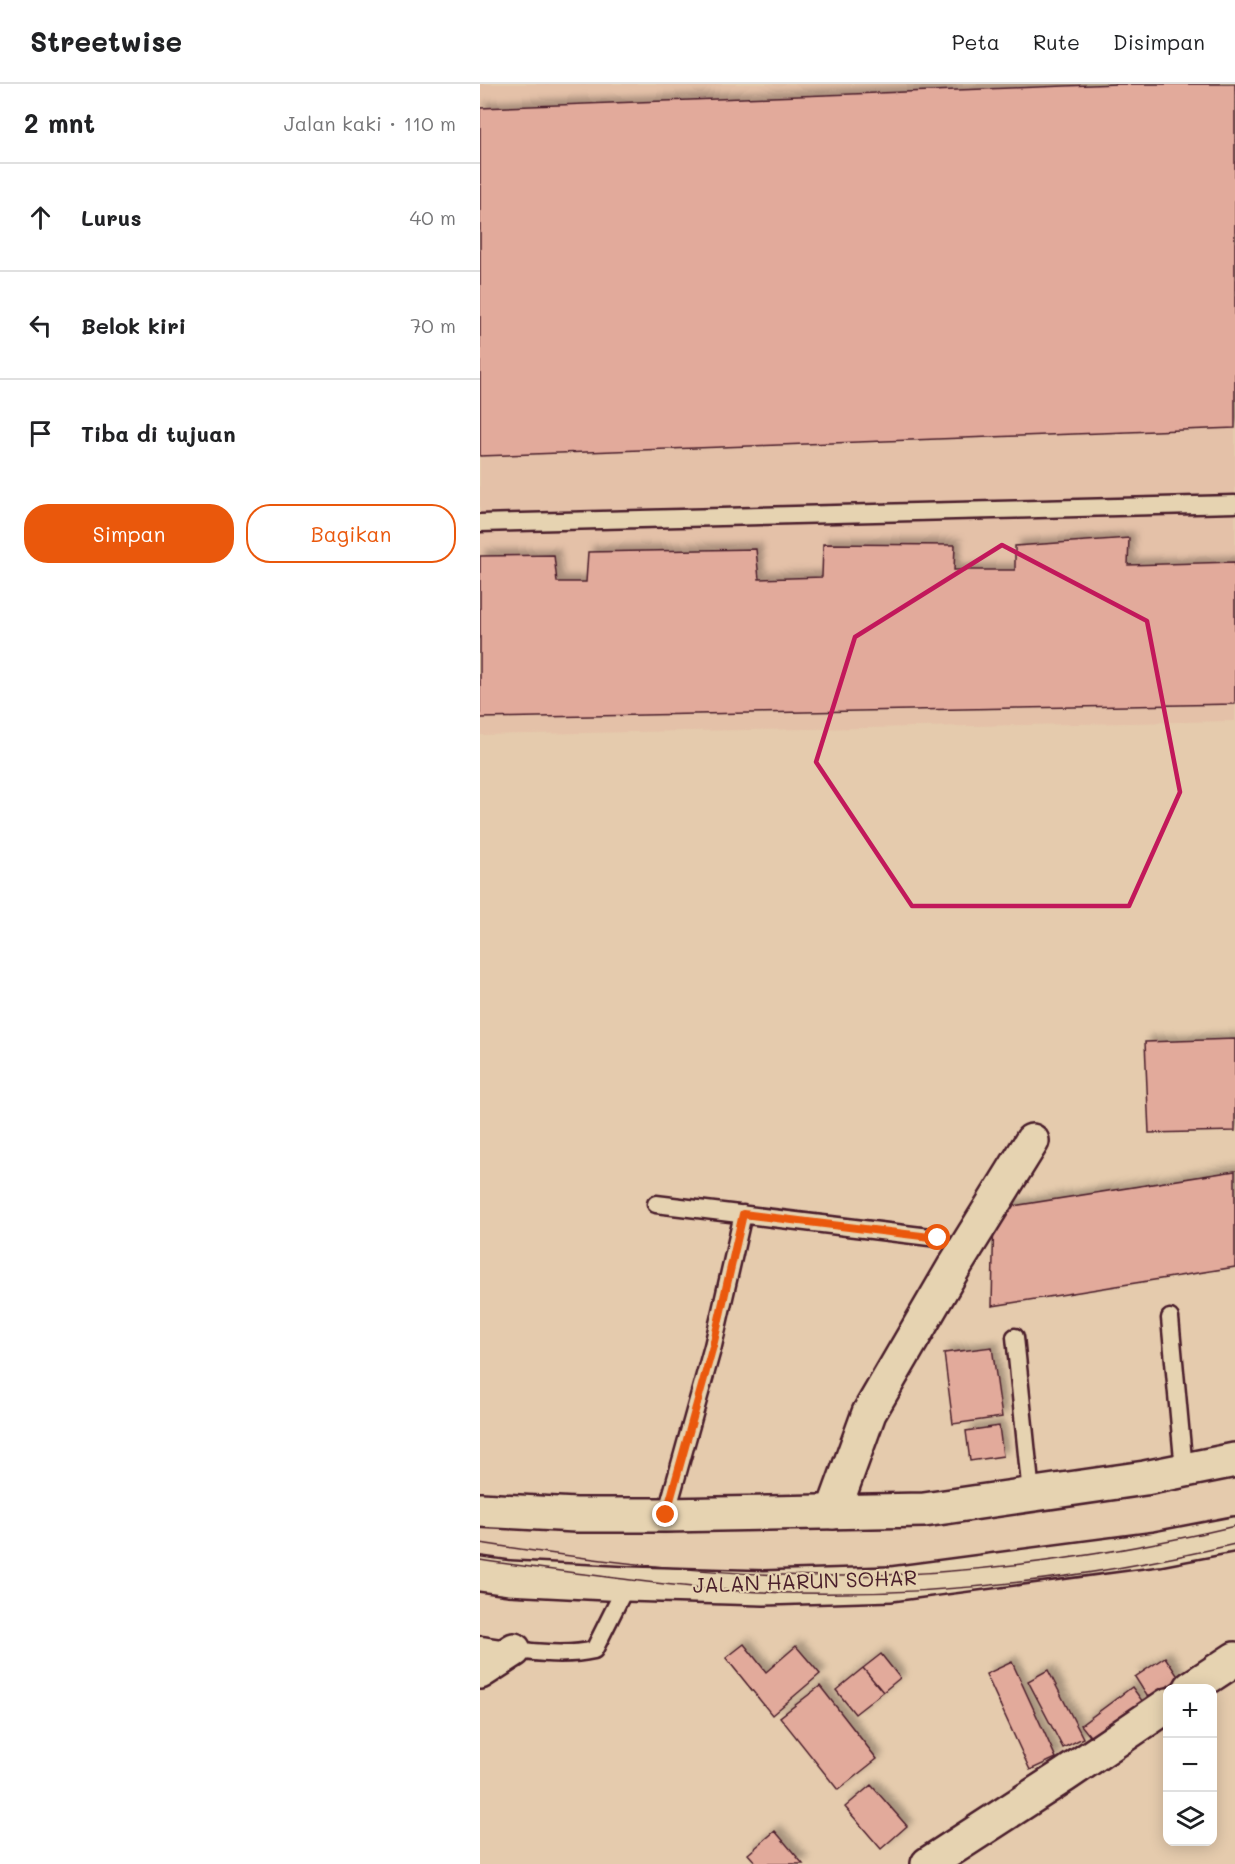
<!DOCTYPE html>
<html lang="id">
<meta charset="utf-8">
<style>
:root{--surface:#fff;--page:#f6f6f6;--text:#202124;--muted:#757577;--line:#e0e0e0;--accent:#ea580c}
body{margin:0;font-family:Mali,sans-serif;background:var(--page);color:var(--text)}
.controls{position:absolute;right:18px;bottom:18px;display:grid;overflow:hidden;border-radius:12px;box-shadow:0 3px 15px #0003}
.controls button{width:54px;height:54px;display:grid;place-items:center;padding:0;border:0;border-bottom:2px solid var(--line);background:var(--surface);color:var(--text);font:30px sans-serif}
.stop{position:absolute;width:18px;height:18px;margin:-14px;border:4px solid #ea580c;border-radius:50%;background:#fff}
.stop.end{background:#ea580c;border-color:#fff;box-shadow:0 2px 6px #0008}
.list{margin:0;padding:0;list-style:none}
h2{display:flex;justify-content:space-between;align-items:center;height:78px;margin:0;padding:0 24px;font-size:26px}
h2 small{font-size:20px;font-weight:400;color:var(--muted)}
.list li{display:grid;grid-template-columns:39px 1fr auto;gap:18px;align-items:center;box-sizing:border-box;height:108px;padding:0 24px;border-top:2px solid var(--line)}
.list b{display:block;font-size:22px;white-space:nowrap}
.list em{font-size:20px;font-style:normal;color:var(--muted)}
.actions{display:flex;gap:12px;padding:18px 24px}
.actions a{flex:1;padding:14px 0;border:2px solid var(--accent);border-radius:24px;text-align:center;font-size:21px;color:var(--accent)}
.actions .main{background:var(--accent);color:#fff}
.icon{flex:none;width:33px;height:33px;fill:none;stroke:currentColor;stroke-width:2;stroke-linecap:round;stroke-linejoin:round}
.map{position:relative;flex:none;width:755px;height:1780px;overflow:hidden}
header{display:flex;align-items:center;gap:36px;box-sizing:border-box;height:84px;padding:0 30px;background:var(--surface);border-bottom:2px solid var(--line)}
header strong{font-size:28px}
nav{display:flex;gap:33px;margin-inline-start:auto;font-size:21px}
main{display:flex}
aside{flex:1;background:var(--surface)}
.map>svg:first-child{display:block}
</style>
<header>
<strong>Streetwise</strong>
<nav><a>Peta</a><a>Rute</a><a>Disimpan</a></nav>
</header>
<main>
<aside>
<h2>2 mnt<small>Jalan kaki · 110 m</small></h2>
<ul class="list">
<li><svg class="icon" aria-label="ahead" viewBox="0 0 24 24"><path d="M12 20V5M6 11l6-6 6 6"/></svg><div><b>Lurus</b></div><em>40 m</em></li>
<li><svg class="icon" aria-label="left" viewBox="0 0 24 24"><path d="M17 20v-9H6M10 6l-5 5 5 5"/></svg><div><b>Belok kiri</b></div><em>70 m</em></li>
<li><svg class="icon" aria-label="arrive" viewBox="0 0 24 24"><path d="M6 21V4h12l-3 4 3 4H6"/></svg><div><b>Tiba di tujuan</b></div></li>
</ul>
<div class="actions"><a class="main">Simpan</a><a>Bagikan</a></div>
</aside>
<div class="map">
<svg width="755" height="1780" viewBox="0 0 755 1780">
<defs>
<filter id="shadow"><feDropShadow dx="5.5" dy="-5.5" stdDeviation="3" flood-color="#0004"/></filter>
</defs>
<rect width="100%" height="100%" fill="#e5cbad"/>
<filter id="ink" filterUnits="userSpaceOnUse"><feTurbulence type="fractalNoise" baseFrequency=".0167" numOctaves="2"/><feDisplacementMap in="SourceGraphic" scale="12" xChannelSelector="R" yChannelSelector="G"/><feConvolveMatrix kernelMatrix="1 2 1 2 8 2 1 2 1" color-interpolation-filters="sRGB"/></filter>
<g filter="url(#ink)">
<path fill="#e4c1a8" d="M 0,0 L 755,0 L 755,637 L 0,651 Z"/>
<path fill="#e2aa9b" stroke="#4a1f2b" stroke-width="1.5" filter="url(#shadow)" d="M 637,0 L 755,0 L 755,344 L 0,372 L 0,24 Z
M 649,454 L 648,481 L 755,478 L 755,620 L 0,634 L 0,472 L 74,471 L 77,498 L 106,498 L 108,468 L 276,465 L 279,495 L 342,493 L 343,460 L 475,461 L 474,486 L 535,486 L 535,462 Z
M 755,955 L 755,1047 L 669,1049 L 665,958 Z
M 755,1087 L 755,1183 L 512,1222 L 514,1125 Z
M 512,1263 L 522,1333 L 473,1340 L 464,1269 Z
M 519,1342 L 523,1372 L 490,1377 L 486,1347 Z
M 264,1560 L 286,1588 L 316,1562 L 340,1590 L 292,1631 L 246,1574 Z
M 401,1570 L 420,1594 L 403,1608 L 383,1584 Z
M 685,1573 L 699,1594 L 669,1615 L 655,1593 Z
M 532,1578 L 576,1674 L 550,1686 L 506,1590 Z
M 383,1584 L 403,1608 L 375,1630 L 356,1606 Z
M 568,1586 L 603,1654 L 583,1664 L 548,1597 Z
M 340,1602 L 397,1675 L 358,1706 L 300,1633 Z
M 652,1603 L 663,1618 L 613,1656 L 601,1641 Z
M 391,1701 L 427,1742 L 401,1765 L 365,1723 Z
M 295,1747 L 323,1780 L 277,1780 L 268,1770 Z"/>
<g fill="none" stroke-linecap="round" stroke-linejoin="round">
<g stroke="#4a1f2b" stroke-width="21">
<path id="service" d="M 0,439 L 755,420
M 176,1120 L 458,1154
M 690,1234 L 704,1386
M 535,1253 L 551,1410
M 186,1431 L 233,1262 L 263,1130
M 0,1561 C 35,1566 80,1574 114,1566 L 147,1500"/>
</g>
<g stroke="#4a1f2b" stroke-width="38">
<path id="minor" d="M 353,1428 L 389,1329 L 474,1183 L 552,1057
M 0,1588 L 34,1566
M 711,1604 L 755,1575
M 448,1780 L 585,1691 L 688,1621"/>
</g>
<g stroke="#4a1f2b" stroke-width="38">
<path id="trunk" d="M 0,1426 L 96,1431 L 186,1431 L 444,1426 L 665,1394 L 755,1376
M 0,1490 L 29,1494 L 147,1500 L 284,1504 L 411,1500 L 677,1465 L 755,1450"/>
</g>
<use href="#service" stroke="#e6d3b1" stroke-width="16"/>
<use href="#minor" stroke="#e6d3b1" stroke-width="33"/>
<use href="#trunk" stroke="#e6d3b1" stroke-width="33"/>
<path stroke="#4a1f2b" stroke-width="1.5" d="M 0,1459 C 119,1477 244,1493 365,1492 C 496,1490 628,1472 755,1442
M 0,1476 C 45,1483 90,1488 135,1494 C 176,1499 219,1505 261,1507 C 426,1516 594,1498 755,1460"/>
</g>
</g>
<g fill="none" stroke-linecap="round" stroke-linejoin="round" filter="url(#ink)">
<path stroke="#ea580c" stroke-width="8" d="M 186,1431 L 233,1262 L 263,1130 L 458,1154"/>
</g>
<path fill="none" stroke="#c2185b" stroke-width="4.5" stroke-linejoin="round" d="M 522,461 L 667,537 L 700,708 L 649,822 L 432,822 L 336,678 L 375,553 Z"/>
<g text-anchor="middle" stroke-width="4.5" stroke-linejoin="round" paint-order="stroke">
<g font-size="21" fill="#4a1f2b" stroke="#e6d3b1">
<text transform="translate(325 1498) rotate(-2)" y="7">JALAN HARUN SOHAR</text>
</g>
</g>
</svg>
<div class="controls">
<button>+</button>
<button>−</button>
<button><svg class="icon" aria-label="layers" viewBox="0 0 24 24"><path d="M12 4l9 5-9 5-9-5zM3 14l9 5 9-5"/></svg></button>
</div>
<div class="stop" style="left:458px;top:1154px"></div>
<div class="stop end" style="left:186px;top:1431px"></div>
</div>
</main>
